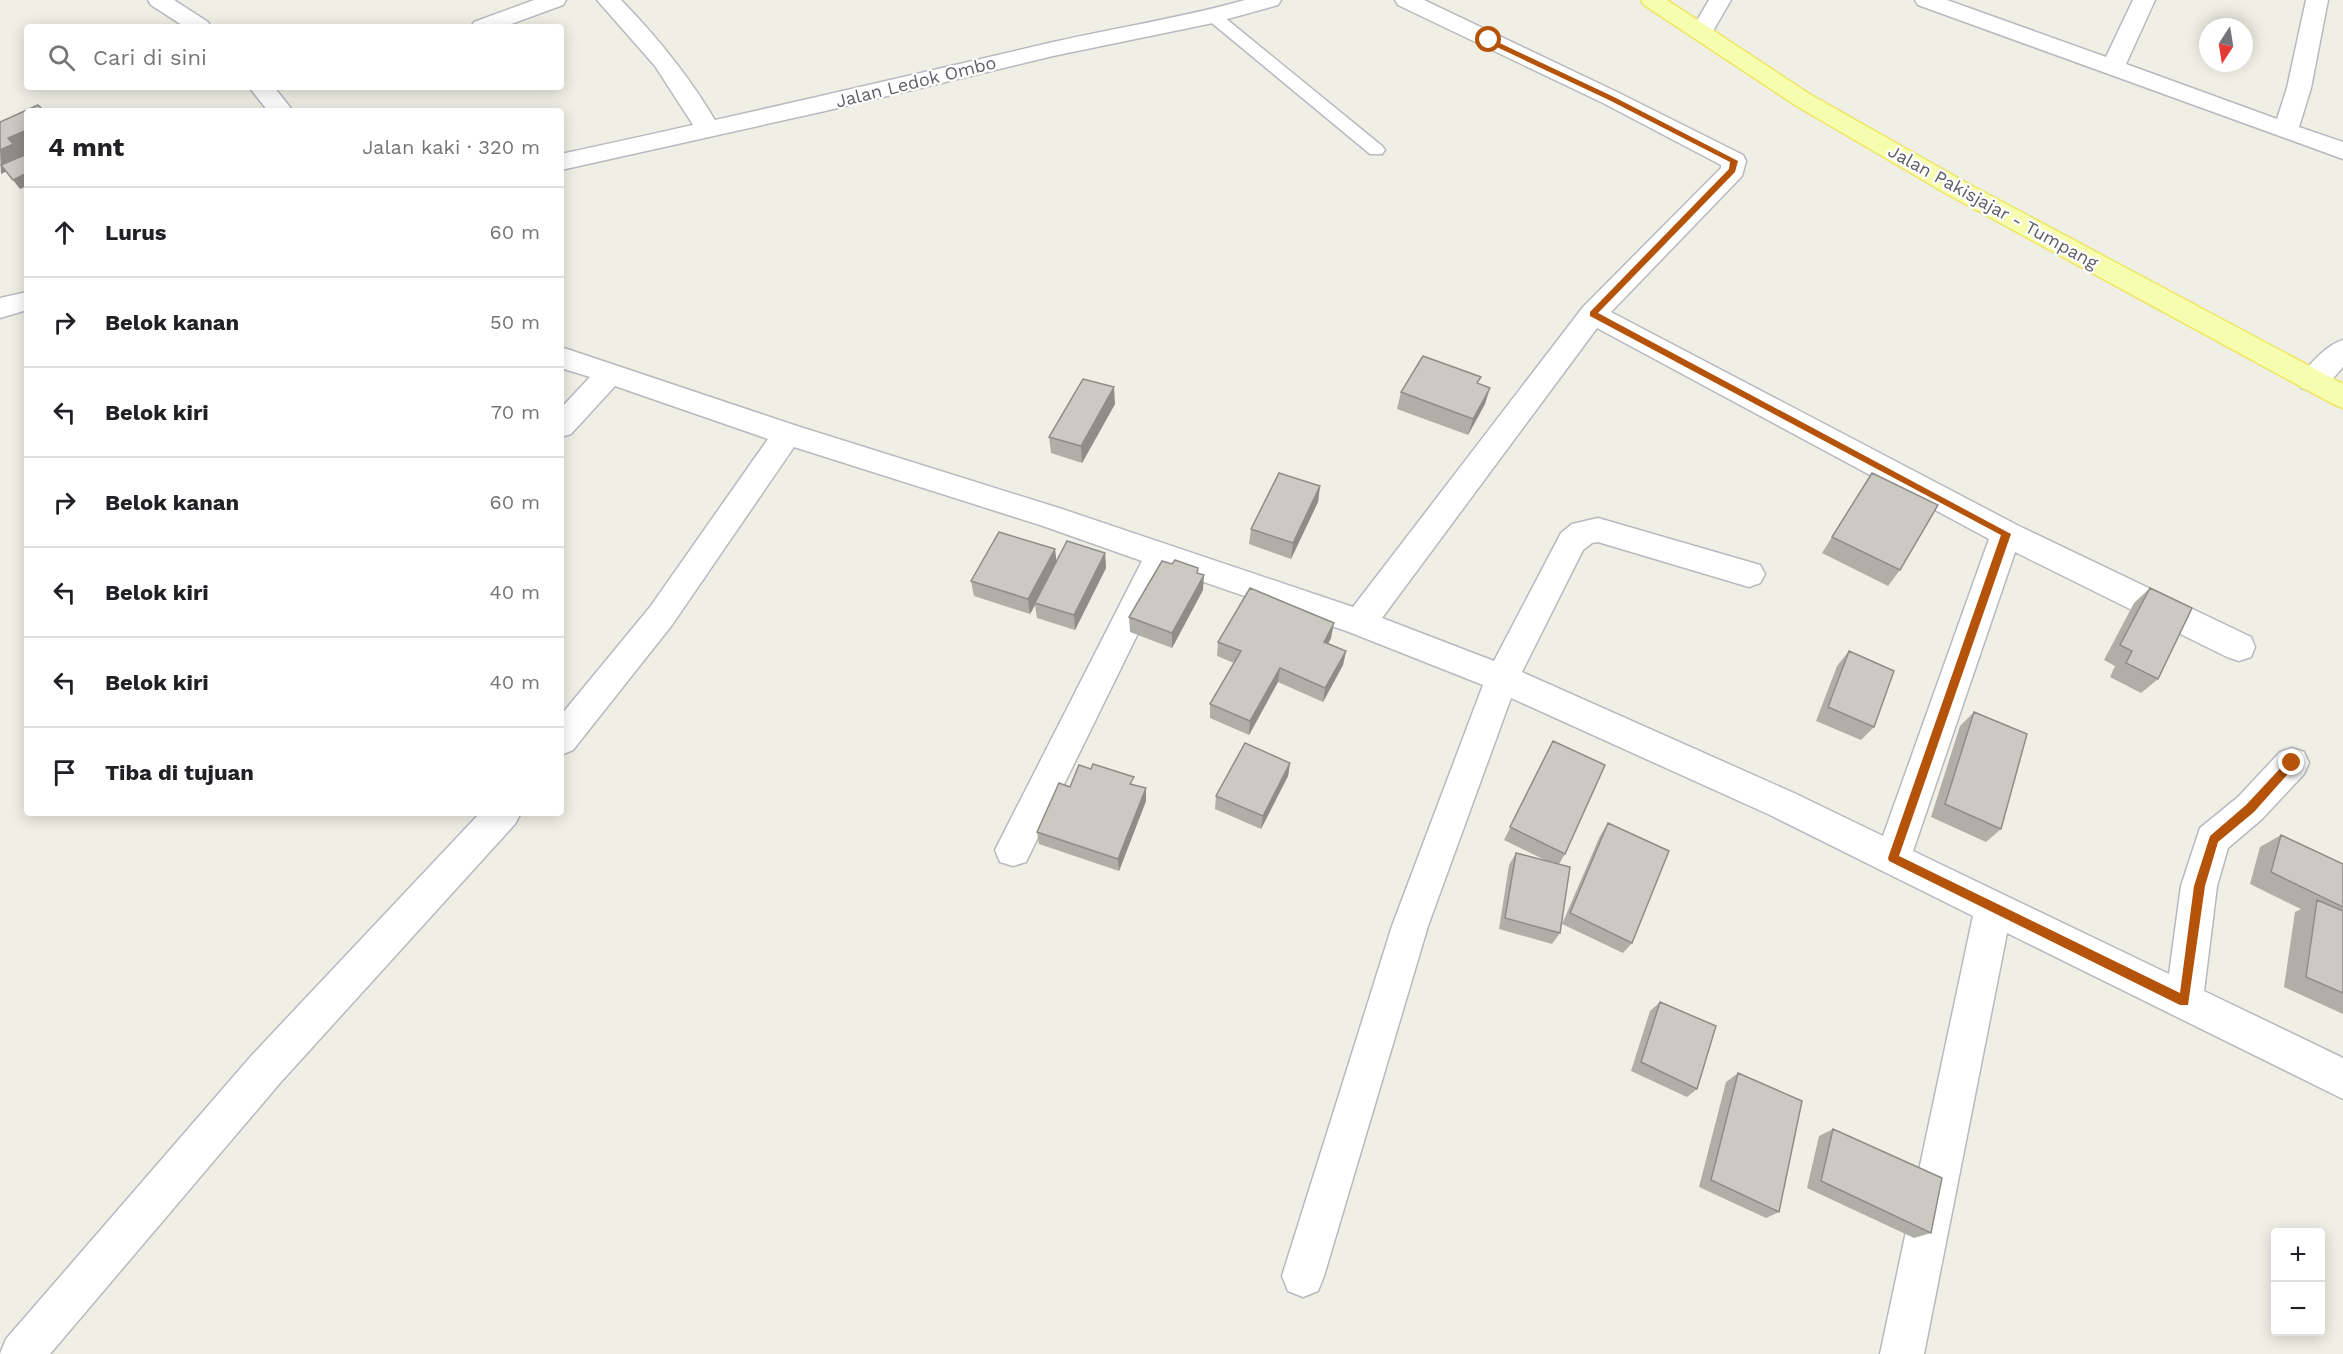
<!DOCTYPE html>
<html lang="id">
<meta charset="utf-8">
<style>
:root{--surface:#fff;--page:#f2f2f2;--text:#202124;--muted:#757577;--line:#e0e0e0}
body{margin:0;font-family:"Work Sans",sans-serif;background:var(--page);color:var(--text)}
.controls{position:absolute;right:18px;bottom:18px;display:grid;overflow:hidden;border-radius:6px;box-shadow:0 3px 15px #0003}
.controls button{width:54px;height:54px;display:grid;place-items:center;padding:0;border:0;border-bottom:2px solid var(--line);background:var(--surface);color:var(--text);font:30px sans-serif}
.compass{position:absolute;left:2199px;top:18px;width:54px;height:54px;border-radius:50%;background:var(--surface);box-shadow:0 3px 15px #0003;rotate:192deg}
.stop{position:absolute;width:18px;height:18px;margin:-14px;border:4px solid #b45309;border-radius:50%;background:#fff}
.stop.end{background:#b45309;border-color:#fff;box-shadow:0 2px 6px #0008}
.list{margin:0;padding:0;list-style:none}
h2{display:flex;justify-content:space-between;align-items:center;height:78px;margin:0;padding:0 24px;font-size:26px}
h2 small{font-size:20px;font-weight:400;color:var(--muted)}
.list li{display:grid;grid-template-columns:39px 1fr auto;gap:18px;align-items:center;box-sizing:border-box;height:90px;padding:0 24px;border-top:2px solid var(--line)}
.list b{display:block;font-size:22px;white-space:nowrap}
.list em{font-size:20px;font-style:normal;color:var(--muted)}
.icon{flex:none;width:33px;height:33px;fill:none;stroke:currentColor;stroke-width:2;stroke-linecap:round;stroke-linejoin:round}
.map{position:relative;flex:none;width:2343px;height:1354px;overflow:hidden}
.search{position:absolute;background:var(--surface);box-shadow:0 3px 15px #0003;left:24px;top:24px;width:540px;height:66px;display:flex;align-items:center;gap:15px;box-sizing:border-box;padding:0 21px;border-radius:6px;color:var(--muted);font-size:22px}
.panel{position:absolute;background:var(--surface);box-shadow:0 3px 15px #0003;left:24px;top:108px;width:540px;height:708px;border-radius:6px}
.map>svg:first-child{display:block}
</style>
<div class="map">
<svg width="2343" height="1354" viewBox="0 0 2343 1354">
<rect width="100%" height="100%" fill="#efefe6"/>
<g fill="none" stroke-linecap="round" stroke-linejoin="round">
<g stroke="#b8b9bf" stroke-width="3">
<path id="service" d="M 1213,11 L 1219,13 L 1382,146 L 1385,150 L 1382,154 L 1370,154 L 1207,19 L 1205,16 L 1207,13 Z"/>
</g>
<g stroke="#b8b9bf" stroke-width="3">
<path id="minor" d="M 148,0 L 174,0 L 208,22 L 211,27 L 185,27 L 151,5 Z
M 534,0 L 566,0 L 563,5 L 503,27 L 471,27 L 474,22 Z
M 597,0 L 621,0 C 659,39 693,81 720,129 L 717,134 L 708,137 L 699,134 L 655,66 Z
M 1395,0 L 1424,0 L 1619,93 L 1743,155 L 1746,161 L 1742,176 L 1611,312 L 2017,525 L 2251,637 L 2255,647 L 2251,657 L 2239,661 L 2227,657 L 2015,552 L 1913,851 L 2169,974 L 2181,886 L 2200,828 L 2238,797 L 2280,752 L 2292,748 L 2304,752 L 2309,763 L 2304,774 L 2262,819 L 2228,848 L 2217,886 L 2204,991 L 2343,1058 L 2343,1099 L 2007,933 L 1924,1354 L 1880,1354 L 1973,916 L 1770,815 L 1511,698 L 1428,926 L 1324,1276 L 1318,1291 L 1303,1297 L 1288,1291 L 1282,1276 L 1392,926 L 1483,685 L 1349,632 L 1169,570 L 1026,862 L 1013,866 L 1000,862 L 995,850 L 1142,561 L 1043,526 L 794,447 L 672,625 L 573,750 L 561,755 L 561,715 L 650,607 L 768,439 L 615,386 L 571,434 L 561,437 L 561,408 L 590,377 L 561,368 L 561,347 L 797,426 L 1062,509 L 1353,607 L 1583,307 L 1721,168 L 1721,165 L 1603,103 L 1398,5 ZM 1597,328 L 1989,539 L 1883,836 L 1794,793 L 1522,672 L 1583,550 L 1592,543 L 1598,542 L 1749,587 L 1760,583 L 1765,574 L 1760,565 L 1598,518 L 1572,524 L 1561,533 L 1494,661 L 1382,618 Z
M 1709,0 L 1731,0 L 1710,36 L 1702,38 L 1694,36 L 1691,31 Z
M 1915,0 L 1947,0 L 2106,57 L 2133,0 L 2155,0 L 2126,64 L 2277,119 L 2287,88 L 2306,0 L 2328,0 L 2311,88 L 2299,127 L 2343,142 L 2343,159 L 1918,5 Z
M 249,87 L 274,87 L 293,111 L 268,111 Z
M 2343,340 L 2343,367 C 2330,381 2323,395 2302,388 L 2298,381 C 2307,366 2326,345 2343,340 Z
M 480,813 L 521,813 L 515,824 L 280,1083 L 50,1354 L 0,1354 L 6,1339 L 252,1055 Z"/>
</g>
<g stroke="#b8b9bf" stroke-width="3">
<path id="tertiary" d="M 1245,0 L 1281,0 L 1278,5 L 1213,23 L 1053,56 L 825,111 L 561,170 L 561,154 C 724,119 887,81 1049,43 C 1114,28 1181,18 1245,0 Z
M 27,292 L 27,310 L 0,318 L 0,298 Z"/>
</g>
<g stroke="#ede661" stroke-width="3">
<path id="primary" d="M 1641,0 L 1667,0 L 1811,95 L 1965,182 L 2343,384 L 2343,408 L 2333,404 L 1947,194 L 1795,105 L 1644,5 Z"/>
</g>
<use href="#service" fill="#fff" fill-rule="evenodd"/>
<use href="#minor" fill="#fff" fill-rule="evenodd"/>
<use href="#tertiary" fill="#fff" fill-rule="evenodd"/>
<use href="#primary" fill="#f7fdae" fill-rule="evenodd"/>
</g>
<path fill="#afaea7" d="M 1479,384 L 1485,404 L 1468,435 L 1397,409 L 1401,392 Z
M 1115,404 L 1082,463 L 1051,453 L 1049,437 Z
M 1872,473 L 1900,570 L 1888,586 L 1822,553 Z
M 1320,486 L 1318,502 L 1291,559 L 1249,544 L 1251,529 Z
M 1105,553 L 1106,568 L 1075,630 L 1037,618 L 1035,605 L 1030,614 L 974,596 L 971,581 L 1057,561 Z
M 1172,564 L 1198,568 L 1198,573 L 1203,590 L 1172,648 L 1130,632 L 1129,617 Z
M 2150,588 L 2158,679 L 2141,693 L 2110,677 L 2115,666 L 2104,660 L 2134,603 Z
M 1331,638 L 1328,643 L 1346,651 L 1343,665 L 1323,702 L 1278,682 L 1249,735 L 1210,718 L 1210,704 L 1234,663 L 1217,656 L 1218,642 Z
M 1849,651 L 1874,727 L 1861,740 L 1816,721 L 1837,666 Z
M 1974,712 L 2001,829 L 1986,842 L 1931,817 L 1960,726 Z
M 1553,741 L 1565,854 L 1559,864 L 1560,933 L 1552,944 L 1499,929 L 1509,865 L 1516,853 L 1547,861 L 1504,840 Z
M 1290,763 L 1288,776 L 1261,829 L 1215,809 L 1216,796 Z
M 1134,785 L 1146,801 L 1119,871 L 1039,844 L 1037,832 L 1070,787 Z
M 1608,823 L 1632,943 L 1623,953 L 1562,924 L 1600,836 Z
M 2281,835 L 2343,864 L 2343,1014 L 2284,987 L 2295,912 L 2301,909 L 2250,884 L 2260,847 Z
M 1660,1002 L 1697,1089 L 1687,1097 L 1631,1071 L 1650,1011 Z
M 1738,1073 L 1779,1212 L 1766,1218 L 1699,1187 L 1726,1082 Z
M 1833,1129 L 1931,1233 L 1914,1238 L 1807,1188 L 1819,1136 Z"/>
<path fill="#8e8d88" d="M 27,130 L 27,162 L 1,174 L 0,150 L 8,138 Z
M 27,173 L 27,186 L 20,189 L 13,180 Z
M 1114,387 L 1115,404 L 1082,463 L 1081,446 Z
M 1490,388 L 1485,404 L 1468,435 L 1473,419 Z
M 1320,486 L 1318,502 L 1291,559 L 1293,543 Z
M 1055,549 L 1057,565 L 1035,603 L 1035,605 L 1030,614 L 1028,599 Z
M 1105,553 L 1106,568 L 1075,630 L 1074,615 Z
M 1204,575 L 1203,590 L 1172,648 L 1172,633 Z
M 1334,623 L 1331,638 L 1322,656 L 1324,642 Z
M 1346,651 L 1343,665 L 1323,702 L 1325,688 Z
M 1280,668 L 1278,682 L 1249,735 L 1250,721 Z
M 1290,763 L 1288,776 L 1261,829 L 1263,816 Z
M 1146,788 L 1146,801 L 1119,871 L 1118,859 Z"/>
<path fill="#cbcac2" stroke="#8e8d88" stroke-width="1.5" d="M 38,105 L 44,111 L 27,111 L 27,130 L 8,138 L 13,144 L 0,150 L 0,122 Z
M 27,154 L 27,173 L 13,180 L 1,165 Z
M 1423,356 L 1481,377 L 1477,383 L 1490,388 L 1473,419 L 1401,392 Z
M 27,376 L 27,390 L 25,390 Z
M 1083,379 L 1114,387 L 1081,446 L 1049,437 Z
M 1279,473 L 1320,486 L 1293,543 L 1251,529 Z
M 1872,473 L 1938,505 L 1900,570 L 1832,537 Z
M 999,532 L 1055,549 L 1028,599 L 971,581 Z
M 1067,541 L 1105,553 L 1074,615 L 1035,603 Z
M 1175,560 L 1198,568 L 1197,573 L 1204,575 L 1172,633 L 1129,617 L 1162,561 L 1172,564 Z
M 1250,588 L 1334,623 L 1324,642 L 1346,651 L 1325,688 L 1280,668 L 1250,721 L 1210,704 L 1241,651 L 1218,642 Z
M 2150,588 L 2192,608 L 2158,679 L 2126,663 L 2132,651 L 2120,645 Z
M 1849,651 L 1894,671 L 1874,727 L 1828,707 Z
M 1974,712 L 2027,734 L 2001,829 L 1945,804 Z
M 1553,741 L 1605,765 L 1565,854 L 1510,827 Z
M 1245,743 L 1290,763 L 1263,816 L 1216,796 Z
M 1093,764 L 1134,777 L 1130,784 L 1146,788 L 1118,859 L 1037,832 L 1059,783 L 1070,787 L 1079,765 L 1091,769 Z
M 1608,823 L 1669,851 L 1632,943 L 1570,913 Z
M 2281,835 L 2343,864 L 2343,907 L 2271,872 Z
M 1516,853 L 1570,867 L 1560,933 L 1505,918 Z
M 2317,900 L 2343,911 L 2343,993 L 2306,977 Z
M 1660,1002 L 1716,1026 L 1697,1089 L 1641,1062 Z
M 1738,1073 L 1802,1101 L 1779,1212 L 1711,1180 Z
M 1833,1129 L 1942,1178 L 1931,1233 L 1821,1181 Z"/>
<path fill="#b45309" d="M 1486,39 L 1491,39 L 1614,97 L 1738,161 L 1735,172 L 1598,313 L 2011,534 L 1899,856 L 2180,993 L 2194,886 L 2210,836 L 2246,805 L 2288,760 L 2295,760 L 2295,766 L 2254,812 L 2218,842 L 2205,886 L 2188,1005 L 2180,1005 L 1889,861 L 1888,858 L 2001,535 L 1590,316 L 1590,312 L 1729,169 L 1730,162 L 1609,100 L 1486,42 Z"/>
<g text-anchor="middle" stroke-width="4.5" stroke-linejoin="round" paint-order="stroke">
<g font-size="18" fill="#5e5f66" stroke="#fff">
<text transform="translate(916 82) rotate(-14)" y="6">Jalan Ledok Ombo</text>
<text transform="translate(1993 207) rotate(29)" y="6">Jalan Pakisjajar - Tumpang</text>
</g>
</g>
</svg>
<div class="controls">
<button>+</button>
<button>−</button>
</div>
<svg class="compass" viewBox="-18 -18 36 36"><path d="M0-13l5 13h-10z" fill="#e53935"/><path d="M0 13l5-13h-10z" fill="#757577"/></svg>
<div class="stop" style="left:1489px;top:40px"></div>
<div class="stop end" style="left:2292px;top:763px"></div>
<div class="search"><svg class="icon" aria-label="search" viewBox="0 0 24 24"><circle cx="10" cy="10" r="6"/><path d="M15 15l6 6"/></svg>Cari di sini</div>
<section class="panel">
<h2>4 mnt<small>Jalan kaki · 320 m</small></h2>
<ul class="list">
<li><svg class="icon" aria-label="ahead" viewBox="0 0 24 24"><path d="M12 20V5M6 11l6-6 6 6"/></svg><div><b>Lurus</b></div><em>60 m</em></li>
<li><svg class="icon" aria-label="right" viewBox="0 0 24 24"><path d="M7 20v-9h11M14 6l5 5-5 5"/></svg><div><b>Belok kanan</b></div><em>50 m</em></li>
<li><svg class="icon" aria-label="left" viewBox="0 0 24 24"><path d="M17 20v-9H6M10 6l-5 5 5 5"/></svg><div><b>Belok kiri</b></div><em>70 m</em></li>
<li><svg class="icon" aria-label="right" viewBox="0 0 24 24"><path d="M7 20v-9h11M14 6l5 5-5 5"/></svg><div><b>Belok kanan</b></div><em>60 m</em></li>
<li><svg class="icon" aria-label="left" viewBox="0 0 24 24"><path d="M17 20v-9H6M10 6l-5 5 5 5"/></svg><div><b>Belok kiri</b></div><em>40 m</em></li>
<li><svg class="icon" aria-label="left" viewBox="0 0 24 24"><path d="M17 20v-9H6M10 6l-5 5 5 5"/></svg><div><b>Belok kiri</b></div><em>40 m</em></li>
<li><svg class="icon" aria-label="arrive" viewBox="0 0 24 24"><path d="M6 21V4h12l-3 4 3 4H6"/></svg><div><b>Tiba di tujuan</b></div></li>
</ul>
</section>
</div>
